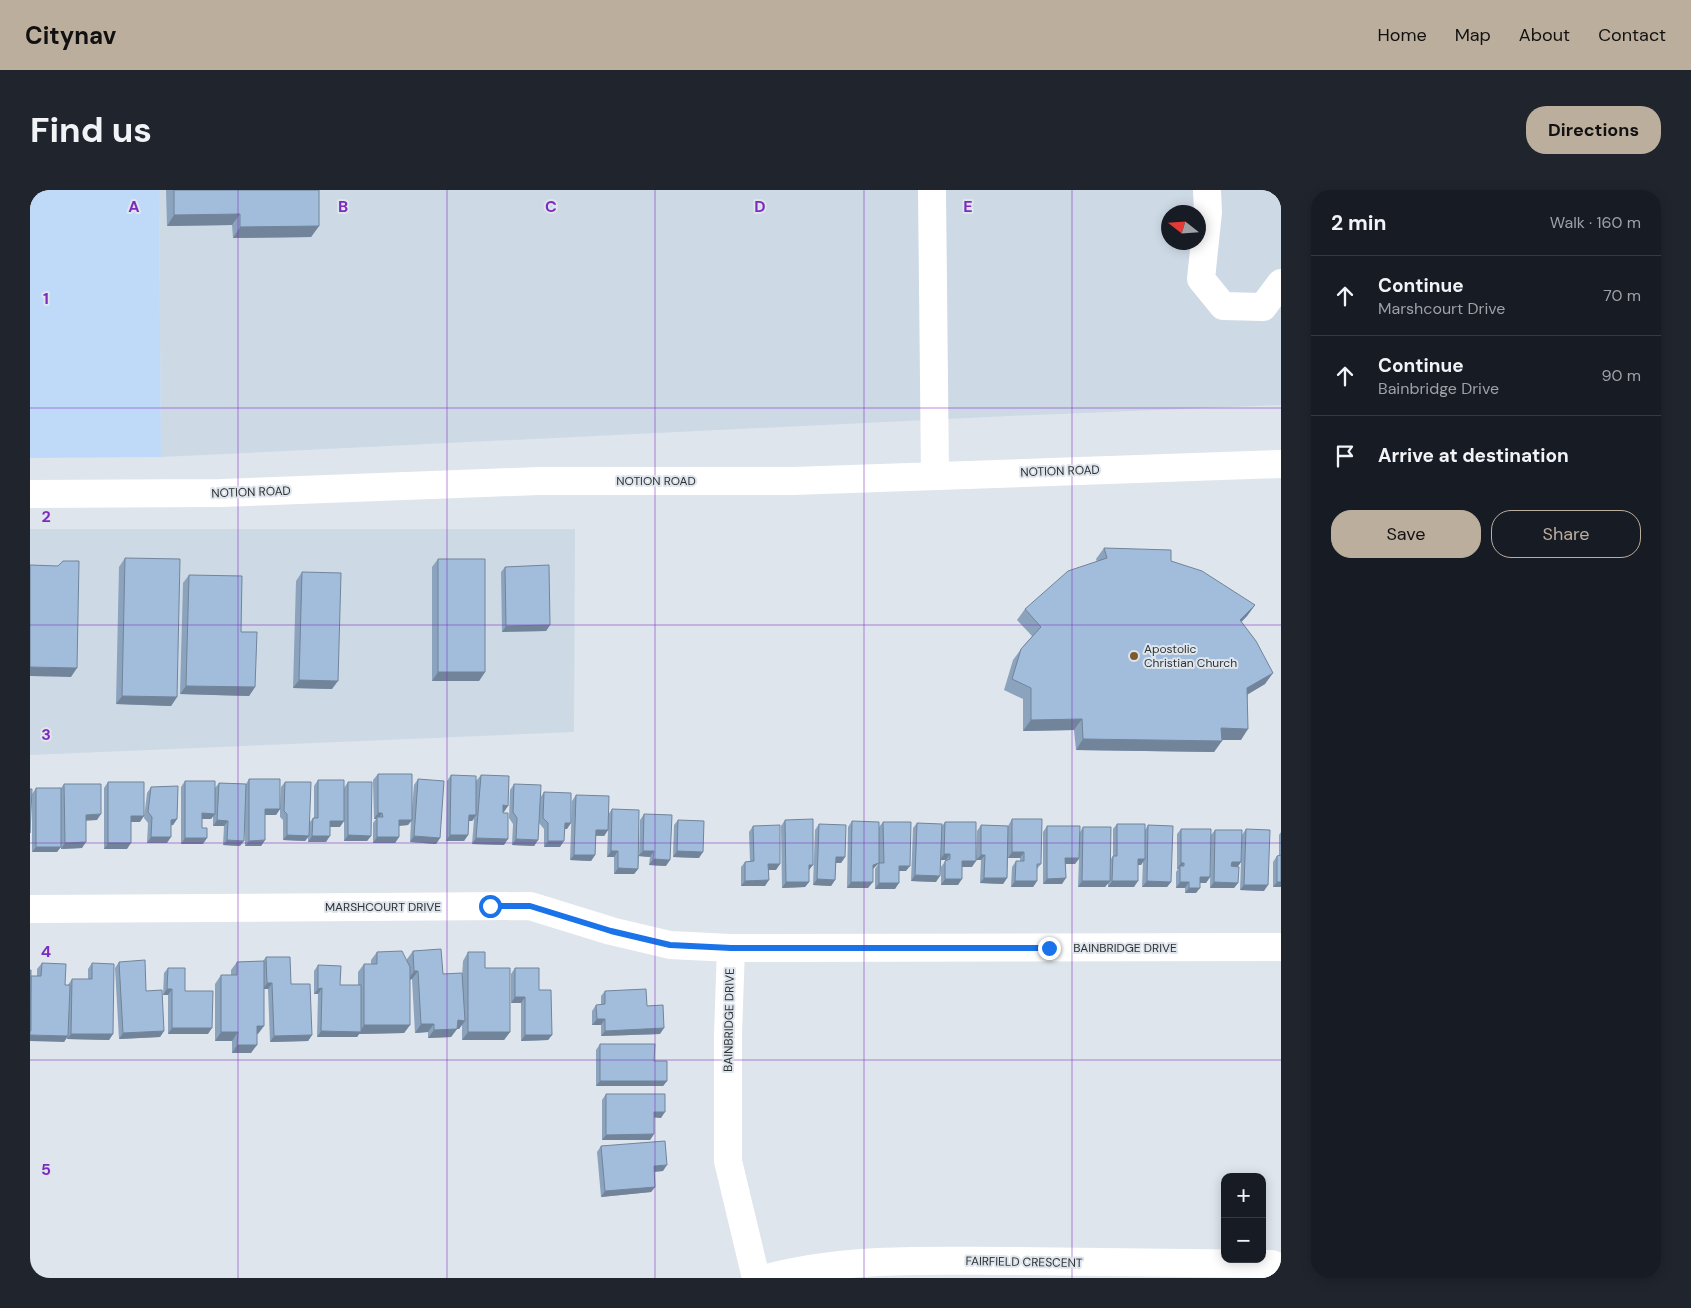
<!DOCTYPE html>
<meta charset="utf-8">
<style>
:root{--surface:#171b24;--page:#20242c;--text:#f1f3f6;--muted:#9ea1a6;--line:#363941;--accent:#bcae9d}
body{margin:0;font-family:"DM Sans",sans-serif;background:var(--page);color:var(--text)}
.controls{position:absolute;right:15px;bottom:15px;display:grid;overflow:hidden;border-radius:10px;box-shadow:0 2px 12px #0003}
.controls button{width:45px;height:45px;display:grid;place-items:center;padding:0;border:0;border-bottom:1px solid var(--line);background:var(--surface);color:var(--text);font:25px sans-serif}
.compass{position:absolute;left:1131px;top:15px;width:45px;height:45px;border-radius:50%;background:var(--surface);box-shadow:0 2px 12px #0003;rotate:287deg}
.stop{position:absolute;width:15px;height:15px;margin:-11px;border:4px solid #1a73e8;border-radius:50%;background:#fff}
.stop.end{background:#1a73e8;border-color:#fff;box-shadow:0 1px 5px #0008}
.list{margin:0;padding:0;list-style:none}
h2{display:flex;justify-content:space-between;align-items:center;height:65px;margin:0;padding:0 20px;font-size:21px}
h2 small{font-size:16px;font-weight:400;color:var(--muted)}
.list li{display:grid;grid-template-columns:32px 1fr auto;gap:15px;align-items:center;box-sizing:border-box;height:80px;padding:0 20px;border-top:1px solid var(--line)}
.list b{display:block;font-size:19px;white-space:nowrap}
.list p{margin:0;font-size:16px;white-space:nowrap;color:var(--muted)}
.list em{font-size:16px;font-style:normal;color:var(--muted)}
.actions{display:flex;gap:10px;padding:15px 20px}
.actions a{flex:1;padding:11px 0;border:1px solid var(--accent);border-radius:20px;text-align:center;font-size:18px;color:var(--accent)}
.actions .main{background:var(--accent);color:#111}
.icon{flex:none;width:28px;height:28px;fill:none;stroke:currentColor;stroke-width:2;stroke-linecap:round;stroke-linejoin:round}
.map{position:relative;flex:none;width:1251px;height:1088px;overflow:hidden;border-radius:20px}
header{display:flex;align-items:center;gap:30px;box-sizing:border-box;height:70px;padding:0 25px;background:var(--accent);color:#111}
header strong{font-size:24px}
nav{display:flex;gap:28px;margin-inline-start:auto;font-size:18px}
.intro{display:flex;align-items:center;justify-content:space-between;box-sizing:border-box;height:120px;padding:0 30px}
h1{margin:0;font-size:35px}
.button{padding:12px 22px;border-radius:20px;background:var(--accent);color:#111;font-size:18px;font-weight:700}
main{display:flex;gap:30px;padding:0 30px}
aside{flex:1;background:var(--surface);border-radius:20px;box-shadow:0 2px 12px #0003}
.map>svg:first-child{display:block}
</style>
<header>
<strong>Citynav</strong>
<nav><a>Home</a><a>Map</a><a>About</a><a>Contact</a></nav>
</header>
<div class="intro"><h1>Find us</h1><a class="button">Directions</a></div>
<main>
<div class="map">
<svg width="1251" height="1088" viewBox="0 0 1251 1088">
<rect width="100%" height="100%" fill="#dee5ec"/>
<path fill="#cdd9e5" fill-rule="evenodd" d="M 129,0 L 1251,0 L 1251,215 L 978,226 L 131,267 ZM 1138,22 L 1168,22 L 1168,52 L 1138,52 Z
M 0,339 L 545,339 L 544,542 L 0,565 Z"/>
<path fill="#bfdaf8" d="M 0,0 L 129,0 L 131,267 L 0,268 Z"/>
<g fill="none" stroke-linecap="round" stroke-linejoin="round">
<path stroke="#fff" stroke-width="28" d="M 902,0 L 905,286
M 1177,0 L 1178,22 L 1171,89 L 1193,116 L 1233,117 L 1251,93
M 0,304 L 191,303 L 509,291 L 763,291 L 1251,274
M 0,719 L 500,716 L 581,741 L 640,755 L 701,758
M 726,1088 L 698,971 L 698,844 L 701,758 L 1251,757
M 737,1088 C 816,1067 897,1071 977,1071 C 1066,1072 1154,1073 1242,1074 L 1251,1078"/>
</g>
<path fill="#8ba3bd" d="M 136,0 L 289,0 L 289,36 L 281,47 L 203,48 L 202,35 L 137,36 Z
M 1074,358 L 1141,371 L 1225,415 L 1217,426 L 1211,432 L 1235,494 L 1218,504 L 1211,550 L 1192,550 L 1184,562 L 1046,560 L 1044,540 L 993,541 L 993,509 L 974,500 L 983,470 L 991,459 L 1002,446 L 987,430 L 995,419 L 1067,372 L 1066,369 Z
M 95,368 L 147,507 L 141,516 L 86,514 L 89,377 Z
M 408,369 L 455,482 L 449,491 L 402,491 L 402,377 Z
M 475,377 L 520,435 L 516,441 L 472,442 L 471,382 Z
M 272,382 L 302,499 L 263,498 L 266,391 Z
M 159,385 L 211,442 L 225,497 L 219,506 L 150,504 L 153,393 Z
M 348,584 L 382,619 L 384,595 L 388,589 L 410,648 L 406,654 L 380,652 L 381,631 L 378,635 L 369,636 L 369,647 L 365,653 L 343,653 L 343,633 L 346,629 L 344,629 L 343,590 Z
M 421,585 L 446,591 L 451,585 L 474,622 L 473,621 L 474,655 L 442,654 L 444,629 L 442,631 L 439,631 L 438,645 L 434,651 L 416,651 L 417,591 Z
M 219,589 L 250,619 L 251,597 L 255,592 L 280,632 L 283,628 L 284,628 L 284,596 L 288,590 L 310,637 L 300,637 L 296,652 L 278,652 L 278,647 L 275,651 L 253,650 L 253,630 L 250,627 L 250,619 L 246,625 L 235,625 L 235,650 L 231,656 L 215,656 L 215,627 L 210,656 L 193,655 L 194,636 L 183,636 L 183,626 L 181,629 L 172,629 L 172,638 L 173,654 L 151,654 L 151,597 L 155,591 L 185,598 L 189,593 L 216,594 Z
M 78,592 L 110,632 L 101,632 L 97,659 L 74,659 L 74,598 Z
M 318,592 L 341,646 L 337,651 L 314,651 L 314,598 Z
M 34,594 L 67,630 L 56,630 L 52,658 L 31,659 L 31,653 L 27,662 L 2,662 L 2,604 L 6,598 L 31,598 Z
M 484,594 L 510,608 L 514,602 L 537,639 L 535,639 L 530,657 L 514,657 L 514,639 L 509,633 L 510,609 L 508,650 L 504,656 L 482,655 L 483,634 L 479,628 L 480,600 Z
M 121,597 L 147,629 L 143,635 L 141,635 L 137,653 L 117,653 L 118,633 L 114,628 L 117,603 Z
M 546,605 L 578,625 L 582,619 L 609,666 L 610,630 L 614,624 L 636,676 L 619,675 L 620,667 L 609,666 L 608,679 L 604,684 L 584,684 L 584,667 L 577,667 L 578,640 L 574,646 L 566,646 L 565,665 L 561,671 L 540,670 L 542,611 Z
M 982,629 L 1011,674 L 1007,679 L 1007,691 L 1003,697 L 981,697 L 982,677 L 986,671 L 990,671 L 990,668 L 978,668 L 977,688 L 973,694 L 950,693 L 951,670 L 946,670 L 947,641 L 951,635 L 978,636 Z
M 648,630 L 669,668 L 643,667 L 644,635 Z
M 755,630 L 779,680 L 779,692 L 775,697 L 752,698 L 751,636 Z
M 822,631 L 844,678 L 843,679 L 838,698 L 817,698 L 818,637 Z
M 853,632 L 876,681 L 869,681 L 865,699 L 845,699 L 845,679 L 849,673 L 849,637 Z
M 915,632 L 942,677 L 932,677 L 928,695 L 911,695 L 911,677 L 916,670 L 910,670 L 906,692 L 881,691 L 883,638 L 887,633 L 912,636 Z
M 789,634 L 815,667 L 811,673 L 806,673 L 805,690 L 801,696 L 783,695 L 785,640 Z
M 1087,634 L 1115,640 L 1118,635 L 1141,692 L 1137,697 L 1112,697 L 1113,671 L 1111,675 L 1108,675 L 1104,697 L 1078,697 L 1078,693 L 1075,697 L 1048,697 L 1049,669 L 1045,674 L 1035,674 L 1032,694 L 1013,694 L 1013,642 L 1017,636 L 1050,642 L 1053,637 L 1080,670 L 1083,666 L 1083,639 Z
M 723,636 L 746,680 L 739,680 L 735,696 L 711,696 L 711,677 L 715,672 L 720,671 L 719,642 Z
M 1151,639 L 1180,687 L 1176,693 L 1170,693 L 1166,703 L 1155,703 L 1155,698 L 1146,698 L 1146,682 L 1148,679 L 1147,679 L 1147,644 Z
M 1216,639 L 1234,701 L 1210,700 L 1212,645 Z
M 1185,640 L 1208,677 L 1208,693 L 1204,698 L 1180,698 L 1181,645 Z
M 1251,642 L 1251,697 L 1243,697 L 1243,672 L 1247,666 L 1249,666 L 1249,645 Z
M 383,761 L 413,784 L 432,787 L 433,771 L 438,762 L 455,778 L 480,842 L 474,850 L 432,850 L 432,834 L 429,839 L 427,839 L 421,847 L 398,848 L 398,842 L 385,843 L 382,789 L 380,790 L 380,835 L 374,843 L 329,844 L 327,847 L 287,847 L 288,804 L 284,804 L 284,781 L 288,775 L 310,795 L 328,795 L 328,782 L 334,774 L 341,774 L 341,770 L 347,762 L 377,772 L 377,769 Z
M 236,767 L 261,794 L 282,845 L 278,851 L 240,852 L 238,799 L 234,799 L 228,844 L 227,844 L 221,863 L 202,863 L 202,851 L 185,851 L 185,794 L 191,785 L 201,785 L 201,780 L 207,772 L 233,771 Z
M 89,772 L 116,801 L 134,841 L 130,847 L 89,849 L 85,778 Z
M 12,773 L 35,795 L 38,795 L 42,789 L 58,789 L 58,779 L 62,773 L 83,844 L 79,850 L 37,849 L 37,847 L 34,852 L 1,786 L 7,786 L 7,779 Z
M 138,778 L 155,801 L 178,844 L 138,844 L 138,805 L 133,805 L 134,783 Z
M 485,778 L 509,800 L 522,845 L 518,850 L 491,851 L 491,813 L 481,813 L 481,784 Z
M 575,801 L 617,816 L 630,844 L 571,846 L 571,835 L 562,835 L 562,821 L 566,815 L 571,815 L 571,806 Z
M 570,854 L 624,871 L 637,891 L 633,896 L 566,896 L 566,860 Z
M 576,904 L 631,928 L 624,927 L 624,944 L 620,950 L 572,950 L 572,910 Z
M 571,956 L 633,981 L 624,982 L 625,997 L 621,1002 L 571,1007 L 567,962 Z"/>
<path fill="#71849a" d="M 210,24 L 202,35 L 137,36 L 144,25 Z
M 289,36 L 281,47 L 203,48 L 210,37 Z
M 1225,415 L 1217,426 L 1202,442 L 1210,430 Z
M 520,435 L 516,441 L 472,442 L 476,436 Z
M 0,477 L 47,478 L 41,487 L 0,486 Z
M 408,482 L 455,482 L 449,491 L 402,491 Z
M 1243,483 L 1235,494 L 1210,509 L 1217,498 Z
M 269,490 L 308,491 L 302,499 L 263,498 Z
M 156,496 L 225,497 L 219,506 L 150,504 Z
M 92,506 L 147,507 L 141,516 L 86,514 Z
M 1052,529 L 1044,540 L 993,541 L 1001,530 Z
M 1191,538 L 1218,539 L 1211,550 L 1184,550 Z
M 1053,549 L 1192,551 L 1184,562 L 1046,560 Z
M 473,615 L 478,616 L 474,622 L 469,621 Z
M 235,619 L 250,619 L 246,625 L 231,625 Z
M 172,623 L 185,624 L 181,629 L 168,629 Z
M 348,623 L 352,623 L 348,629 L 347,627 L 346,629 L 344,629 Z
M 71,624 L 67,630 L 52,631 L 56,625 Z
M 439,625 L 446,625 L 442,631 L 435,631 Z
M 101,626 L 114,626 L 110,632 L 97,632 Z
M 147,629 L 143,635 L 137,636 L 141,630 Z
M 187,630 L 198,631 L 194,636 L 183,636 Z
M 369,630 L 382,630 L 378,635 L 365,636 Z
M 300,631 L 314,631 L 310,637 L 296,637 Z
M 535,633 L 541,633 L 537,639 L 531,639 Z
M 566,640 L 578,640 L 574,646 L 562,645 Z
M 257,645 L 279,646 L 275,651 L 253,650 Z
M 318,645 L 341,646 L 337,651 L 314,651 Z
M 420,645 L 438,645 L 434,651 L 416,651 Z
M 282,646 L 300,646 L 296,652 L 278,652 Z
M 384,646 L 410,648 L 406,654 L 380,652 Z
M 121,647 L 141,647 L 137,653 L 117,653 Z
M 347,647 L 369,647 L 365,653 L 343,653 Z
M 155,648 L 177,648 L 173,654 L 151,654 Z
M 446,648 L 478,649 L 474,655 L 442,654 Z
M 486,649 L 508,650 L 504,656 L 482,655 Z
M 197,650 L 214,651 L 210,656 L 193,655 Z
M 235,650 L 231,656 L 215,656 L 219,651 Z
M 518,651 L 534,651 L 530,657 L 514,657 Z
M 56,652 L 52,658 L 31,659 L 35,653 Z
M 78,653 L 101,653 L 97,659 L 74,659 Z
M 6,657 L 31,657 L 27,662 L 2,662 Z
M 581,661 L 588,661 L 584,667 L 577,667 Z
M 613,661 L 624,661 L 620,667 L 608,666 Z
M 647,661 L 673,662 L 669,668 L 643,667 Z
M 982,662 L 994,662 L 990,668 L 978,668 Z
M 914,664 L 920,664 L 916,670 L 910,670 Z
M 544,665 L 565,665 L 561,671 L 540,670 Z
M 951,665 L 955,665 L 951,670 L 946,670 Z
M 806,667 L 815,667 L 811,673 L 802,673 Z
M 1035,668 L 1049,668 L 1045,674 L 1031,674 Z
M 623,669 L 640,670 L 636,676 L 619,675 Z
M 1108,669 L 1115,669 L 1111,675 L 1104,675 Z
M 932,671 L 946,671 L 942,677 L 928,677 Z
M 1202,672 L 1211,672 L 1207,678 L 1198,678 Z
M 849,673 L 844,678 L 839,681 L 843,675 Z
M 1151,673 L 1154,673 L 1150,679 L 1150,676 L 1148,679 L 1147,679 Z
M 738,674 L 750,674 L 746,680 L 734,680 Z
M 779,675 L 783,675 L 779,680 Z
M 869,676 L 880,676 L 876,681 L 865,681 Z
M 588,678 L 608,679 L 604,684 L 584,684 Z
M 885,685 L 910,686 L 906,692 L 881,691 Z
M 1170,687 L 1180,687 L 1176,693 L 1166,693 Z
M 954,688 L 977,688 L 973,694 L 950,693 Z
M 1036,688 L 1032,694 L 1013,694 L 1017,689 Z
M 787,689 L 805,690 L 801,696 L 783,695 Z
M 915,689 L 932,689 L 928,695 L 911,695 Z
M 739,690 L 735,696 L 711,696 L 715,691 Z
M 985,691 L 1007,691 L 1003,697 L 981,697 Z
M 1052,691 L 1080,691 L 1075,697 L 1048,697 Z
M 1082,691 L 1108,691 L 1104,697 L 1078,697 Z
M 1117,691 L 1141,692 L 1137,697 L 1112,697 Z
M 756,692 L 779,692 L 775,697 L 752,698 Z
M 821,692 L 843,692 L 838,698 L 817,698 Z
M 1150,692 L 1159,692 L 1155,698 L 1146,698 Z
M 1184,692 L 1208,693 L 1204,698 L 1180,698 Z
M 1247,692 L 1251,692 L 1251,697 L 1243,697 Z
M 849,693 L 869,693 L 865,699 L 845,699 Z
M 1214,695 L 1238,695 L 1234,701 L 1210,700 Z
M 1159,698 L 1170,698 L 1166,703 L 1155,703 Z
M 384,781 L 388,781 L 382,789 L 378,790 Z
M 237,793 L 242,793 L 238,799 L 233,799 Z
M 292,798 L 288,804 L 284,804 L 288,799 Z
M 137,799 L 142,799 L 138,805 L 133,805 Z
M 485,807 L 495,807 L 491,813 L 481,813 Z
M 567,829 L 575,829 L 571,835 L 562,835 Z
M 428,830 L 435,831 L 429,839 L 427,839 L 421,847 L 398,848 L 404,840 Z
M 391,834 L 404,834 L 398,842 L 385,843 Z
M 334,835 L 380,835 L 374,843 L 329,844 L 327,847 L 287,847 L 291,841 L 330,842 Z
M 227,836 L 234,836 L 228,844 L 221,844 Z
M 142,838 L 182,838 L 178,844 L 138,844 Z
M 634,838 L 630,844 L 571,846 L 575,841 Z
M 134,841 L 130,847 L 89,849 L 93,843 Z
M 191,842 L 208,842 L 202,851 L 185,851 Z
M 438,842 L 480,842 L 474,850 L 432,850 Z
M 41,844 L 83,844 L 79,850 L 37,849 Z
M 0,845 L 38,846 L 34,852 L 0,851 Z
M 282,845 L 278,851 L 240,852 L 244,846 Z
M 495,845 L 522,845 L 518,850 L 491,851 Z
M 207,855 L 227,855 L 221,863 L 202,863 Z
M 570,891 L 637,891 L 633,896 L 566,896 Z
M 624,922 L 635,922 L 631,928 L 620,927 Z
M 624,944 L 620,950 L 572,950 L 576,945 Z
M 637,975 L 633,981 L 620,982 L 624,976 Z
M 625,997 L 621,1002 L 571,1007 L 575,1001 Z"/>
<path fill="#a2bddc" stroke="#71849a" d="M 144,0 L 289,0 L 289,36 L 210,37 L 210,24 L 144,25 Z
M 1074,358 L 1141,360 L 1141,371 L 1172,381 L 1225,415 L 1210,430 L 1226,451 L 1243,483 L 1217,498 L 1218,539 L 1191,538 L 1192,551 L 1053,549 L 1052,529 L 1001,530 L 1001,498 L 982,489 L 991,459 L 1011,437 L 995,419 L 1038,381 L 1077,368 Z
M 95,368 L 150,369 L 147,507 L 92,506 Z
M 408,369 L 455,369 L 455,482 L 408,482 Z
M 33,371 L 49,371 L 47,478 L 0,477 L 0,375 L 28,376 Z
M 519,375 L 520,435 L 476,436 L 475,377 Z
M 272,382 L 311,383 L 308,491 L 269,490 Z
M 159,385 L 212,386 L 211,442 L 227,442 L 225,497 L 156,496 Z
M 348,584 L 382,584 L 382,630 L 369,630 L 369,647 L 347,647 L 347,627 L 353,627 L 352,623 L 348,623 Z
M 421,585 L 446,586 L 446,625 L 439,625 L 438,645 L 420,645 Z
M 451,585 L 479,586 L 478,616 L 473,615 L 473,623 L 478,623 L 478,649 L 446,648 Z
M 219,589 L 250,589 L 250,619 L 235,619 L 235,650 L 219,651 Z
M 388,589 L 414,591 L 410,648 L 384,646 Z
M 288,590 L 314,590 L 314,631 L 300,631 L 300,646 L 282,646 L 283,628 L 288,628 Z
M 155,591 L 185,591 L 185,624 L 172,623 L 172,638 L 177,638 L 177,648 L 155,648 Z
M 78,592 L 114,592 L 114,626 L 101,626 L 101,653 L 78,653 Z
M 255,592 L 281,592 L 279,646 L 257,645 L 257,624 L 254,621 Z
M 318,592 L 342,592 L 341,646 L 318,645 Z
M 189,593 L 216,594 L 214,651 L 197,650 L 198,631 L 187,630 Z
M 34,594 L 71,594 L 71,624 L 56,625 L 56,652 L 35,653 Z
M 484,594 L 511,595 L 508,650 L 486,649 L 487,628 L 483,622 Z
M 148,596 L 147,629 L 141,630 L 141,647 L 121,647 L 122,627 L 118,622 L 121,597 Z
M 6,598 L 31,598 L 31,657 L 6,657 Z
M 0,599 L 2,599 L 0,643 Z
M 514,602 L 541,603 L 541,633 L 535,633 L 534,651 L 518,651 L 518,633 L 513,628 Z
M 546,605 L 579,606 L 578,640 L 566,640 L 565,665 L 544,665 Z
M 582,619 L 609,620 L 608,679 L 588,678 L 588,661 L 581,661 Z
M 614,624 L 642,625 L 640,670 L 623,669 L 624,661 L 613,661 Z
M 783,629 L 783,675 L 779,675 L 779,692 L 756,692 L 755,630 Z
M 982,629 L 1012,629 L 1011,674 L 1007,674 L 1007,691 L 985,691 L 986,671 L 994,671 L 994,662 L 982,662 Z
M 648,630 L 674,631 L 673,662 L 647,661 Z
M 822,631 L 849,632 L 849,673 L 843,675 L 843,692 L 821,692 Z
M 853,632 L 881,632 L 880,676 L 869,676 L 869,693 L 849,693 L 849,673 L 854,673 Z
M 915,632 L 946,632 L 946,671 L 932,671 L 932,689 L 915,689 L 915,671 L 920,669 L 920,664 L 914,664 Z
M 887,633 L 912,634 L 910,686 L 885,685 Z
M 789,634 L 816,635 L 815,667 L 806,667 L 805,690 L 787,689 Z
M 1087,634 L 1115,634 L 1115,669 L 1108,669 L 1108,691 L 1082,691 L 1083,666 L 1087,666 Z
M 750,635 L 750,674 L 738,674 L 739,690 L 715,691 L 715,672 L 724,671 L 723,636 Z
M 951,635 L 978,636 L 977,688 L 954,688 L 955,665 L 951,665 Z
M 1118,635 L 1143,636 L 1141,692 L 1117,691 Z
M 1017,636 L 1050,636 L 1049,668 L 1035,668 L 1036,688 L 1017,689 Z
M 1053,637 L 1081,637 L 1080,691 L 1052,691 Z
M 1151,639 L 1181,639 L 1180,687 L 1170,687 L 1170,698 L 1159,698 L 1159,692 L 1150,692 L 1150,676 L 1154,676 L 1154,673 L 1151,673 Z
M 1216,639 L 1240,640 L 1238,695 L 1214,695 Z
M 1185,640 L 1212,640 L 1211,672 L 1202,672 L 1201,676 L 1209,677 L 1208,693 L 1184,692 Z
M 1251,665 L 1251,692 L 1247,692 L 1247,666 Z
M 411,759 L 413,784 L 432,783 L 435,831 L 428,830 L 427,839 L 404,840 L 404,834 L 391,834 L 388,781 L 384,781 L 383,761 Z
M 372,761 L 380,777 L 380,835 L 334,835 L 334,774 L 347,774 L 347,762 Z
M 438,762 L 455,762 L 455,778 L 480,778 L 480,842 L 438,842 Z
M 236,767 L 260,767 L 261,794 L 280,794 L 282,845 L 244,846 L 242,793 L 237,793 Z
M 115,770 L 116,801 L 132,800 L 134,841 L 93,843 L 89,772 Z
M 234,771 L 234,836 L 227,836 L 227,855 L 207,855 L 208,842 L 191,842 L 191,785 L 207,785 L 207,772 Z
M 12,773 L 36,774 L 35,795 L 40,795 L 38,846 L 0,845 L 1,786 L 11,786 Z
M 62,773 L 84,774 L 83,844 L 41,844 L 42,789 L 62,789 Z
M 288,775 L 311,776 L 310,795 L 331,795 L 331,842 L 291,841 L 292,798 L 288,799 Z
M 138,778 L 155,778 L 155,801 L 183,801 L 182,838 L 142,838 L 142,799 L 137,799 Z
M 485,778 L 509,778 L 509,800 L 521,800 L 522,845 L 495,845 L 495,807 L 485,807 Z
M 0,780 L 1,780 L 1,841 L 0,841 Z
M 616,799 L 617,816 L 633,815 L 634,838 L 575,841 L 575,829 L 567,829 L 566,815 L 575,814 L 575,801 Z
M 570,854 L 625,854 L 624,871 L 637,871 L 637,891 L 570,891 Z
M 576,904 L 635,904 L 635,922 L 624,922 L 624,944 L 576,945 Z
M 635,951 L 637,975 L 624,976 L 625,997 L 575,1001 L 571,956 Z"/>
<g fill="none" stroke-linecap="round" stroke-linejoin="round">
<path stroke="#1a73e8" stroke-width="6" d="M 460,716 L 500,716 L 581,741 L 640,755 L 701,758 L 1019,758"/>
</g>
<path fill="none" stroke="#7b2cbf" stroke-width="1" stroke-opacity="0.55" d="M 208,0 L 208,1088M 417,0 L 417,1088M 625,0 L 625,1088M 834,0 L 834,1088M 1042,0 L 1042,1088M 0,218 L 1251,218M 0,435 L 1251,435M 0,653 L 1251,653M 0,870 L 1251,870"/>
<circle fill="#7b5a30" stroke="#dee5ec" stroke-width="2" cx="1104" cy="466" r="5"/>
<g text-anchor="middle" stroke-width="4" stroke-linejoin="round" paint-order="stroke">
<g font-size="12" fill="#2f3234" stroke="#dee5ec">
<text transform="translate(1030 281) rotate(-2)" y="4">NOTION ROAD</text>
<text x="626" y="295">NOTION ROAD</text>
<text transform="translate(221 302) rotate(-2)" y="4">NOTION ROAD</text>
<text x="353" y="721">MARSHCOURT DRIVE</text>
<text x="1095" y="762">BAINBRIDGE DRIVE</text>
<text transform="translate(699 830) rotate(-89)" y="4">BAINBRIDGE DRIVE</text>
<text transform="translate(994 1072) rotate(1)" y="4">FAIRFIELD CRESCENT</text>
</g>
<g font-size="12" fill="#2f3234" stroke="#dee5ec" text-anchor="start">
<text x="1114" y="463">Apostolic<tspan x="1114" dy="14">Christian Church</tspan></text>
</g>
</g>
<g font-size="16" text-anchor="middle" font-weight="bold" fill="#7b2cbf" stroke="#dee5ec" stroke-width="4" stroke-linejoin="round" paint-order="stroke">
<text x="104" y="22">A</text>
<text x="313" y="22">B</text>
<text x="521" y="22">C</text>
<text x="730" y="22">D</text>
<text x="938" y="22">E</text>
<text x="16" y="114">1</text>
<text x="16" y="332">2</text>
<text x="16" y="550">3</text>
<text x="16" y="767">4</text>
<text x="16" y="985">5</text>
</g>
</svg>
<div class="controls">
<button>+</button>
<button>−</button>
</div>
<svg class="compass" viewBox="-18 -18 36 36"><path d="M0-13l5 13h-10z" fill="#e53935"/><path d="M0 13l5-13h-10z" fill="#9ea1a6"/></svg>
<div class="stop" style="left:460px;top:716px"></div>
<div class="stop end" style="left:1019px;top:758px"></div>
</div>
<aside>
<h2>2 min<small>Walk · 160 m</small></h2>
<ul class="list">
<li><svg class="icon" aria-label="ahead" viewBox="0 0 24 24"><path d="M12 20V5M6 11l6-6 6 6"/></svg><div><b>Continue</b><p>Marshcourt Drive</p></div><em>70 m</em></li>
<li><svg class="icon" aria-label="ahead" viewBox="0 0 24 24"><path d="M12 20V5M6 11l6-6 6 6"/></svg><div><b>Continue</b><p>Bainbridge Drive</p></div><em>90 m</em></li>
<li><svg class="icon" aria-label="arrive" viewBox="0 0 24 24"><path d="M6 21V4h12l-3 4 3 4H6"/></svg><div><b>Arrive at destination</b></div></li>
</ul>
<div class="actions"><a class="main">Save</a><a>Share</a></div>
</aside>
</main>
